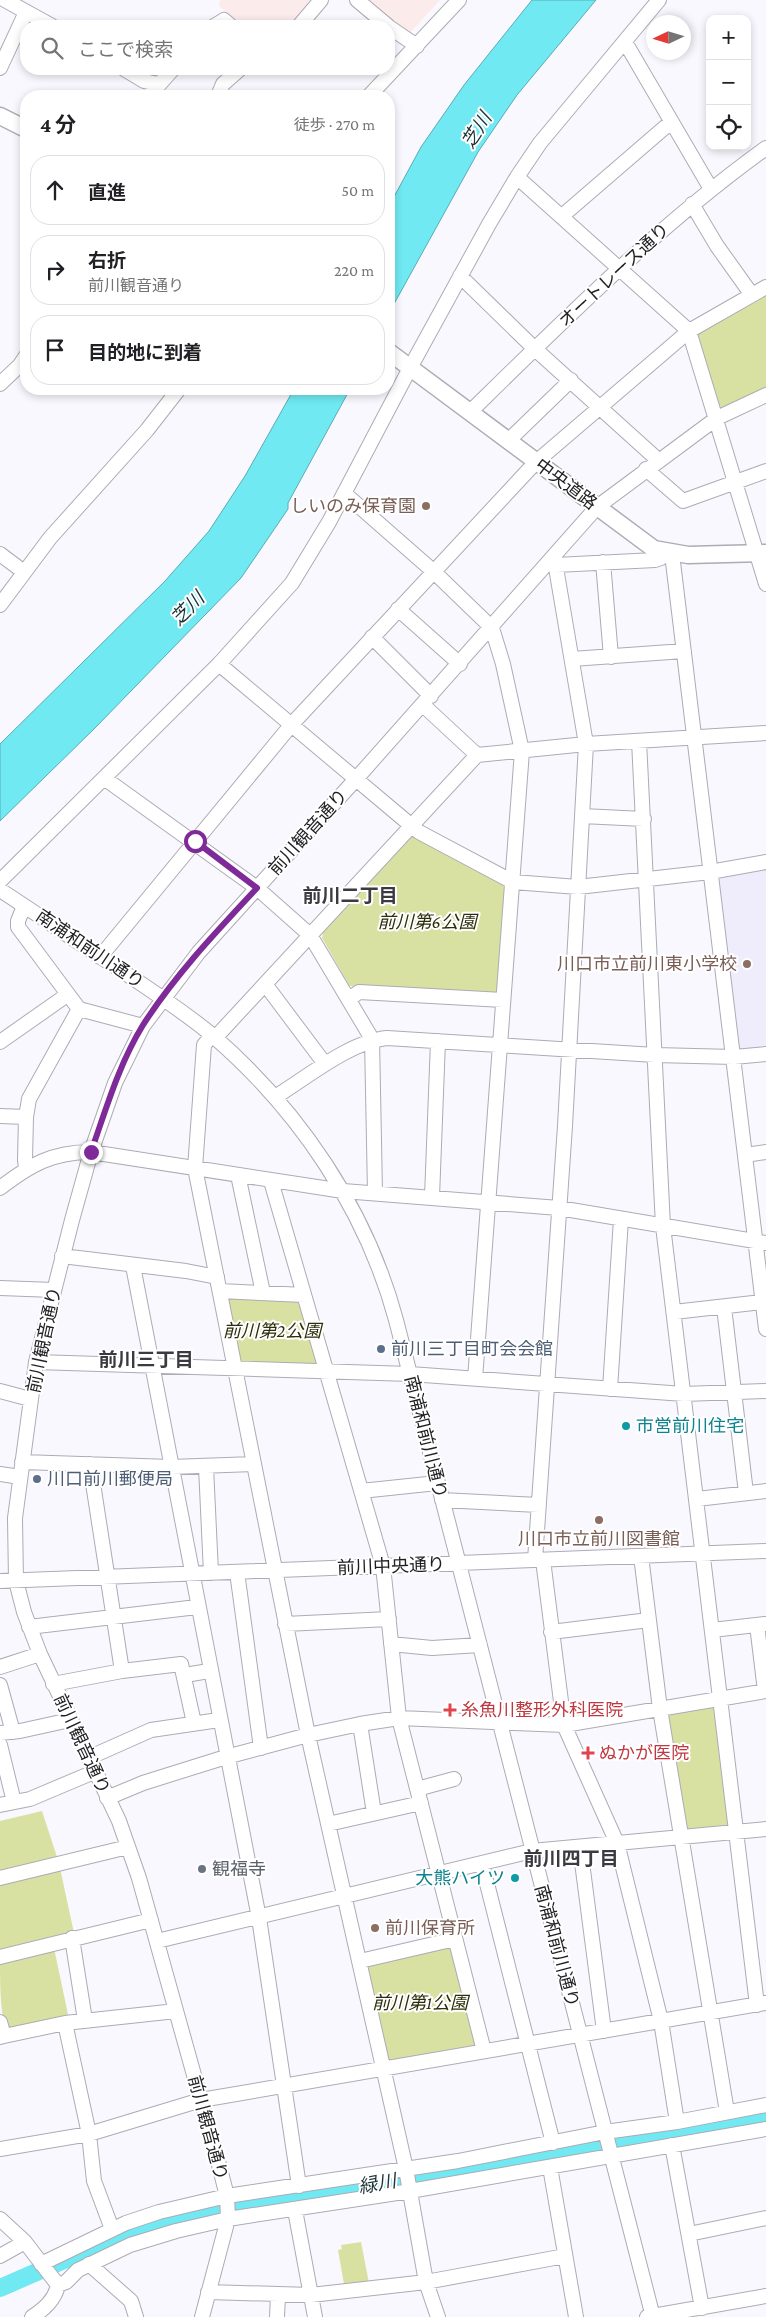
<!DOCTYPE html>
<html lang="ja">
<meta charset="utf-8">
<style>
:root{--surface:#fff;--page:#f2f2f2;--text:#202124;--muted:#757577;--line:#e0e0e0}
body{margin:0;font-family:"Crimson Pro","Noto Sans JP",serif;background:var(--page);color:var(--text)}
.controls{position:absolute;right:15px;top:15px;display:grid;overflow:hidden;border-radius:10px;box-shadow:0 2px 8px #0003}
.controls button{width:45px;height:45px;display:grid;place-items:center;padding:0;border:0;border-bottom:1px solid var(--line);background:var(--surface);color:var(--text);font:25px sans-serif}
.compass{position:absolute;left:646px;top:15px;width:45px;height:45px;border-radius:50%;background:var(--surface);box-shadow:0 2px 8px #0003;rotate:266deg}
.stop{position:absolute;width:15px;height:15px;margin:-11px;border:4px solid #7f2a99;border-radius:50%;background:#fff}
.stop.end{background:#7f2a99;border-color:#fff;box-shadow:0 1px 5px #0008}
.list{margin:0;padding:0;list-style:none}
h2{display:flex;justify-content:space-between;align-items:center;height:65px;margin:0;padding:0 20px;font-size:21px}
h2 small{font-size:16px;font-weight:400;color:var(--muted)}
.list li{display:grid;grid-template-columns:32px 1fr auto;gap:15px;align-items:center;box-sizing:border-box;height:70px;margin:0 10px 10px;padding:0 10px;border:1px solid var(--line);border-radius:20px}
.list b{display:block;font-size:19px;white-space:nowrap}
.list p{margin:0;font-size:16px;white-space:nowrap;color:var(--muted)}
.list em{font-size:16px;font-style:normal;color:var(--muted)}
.icon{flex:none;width:28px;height:28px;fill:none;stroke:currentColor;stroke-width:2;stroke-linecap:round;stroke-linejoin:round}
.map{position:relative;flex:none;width:766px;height:2317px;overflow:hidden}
.search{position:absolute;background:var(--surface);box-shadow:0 2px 8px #0003;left:20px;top:20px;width:375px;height:55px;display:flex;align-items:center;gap:12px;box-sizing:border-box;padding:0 18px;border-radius:20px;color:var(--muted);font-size:19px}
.panel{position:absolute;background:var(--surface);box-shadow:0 2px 8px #0003;left:20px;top:90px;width:375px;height:305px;border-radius:20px}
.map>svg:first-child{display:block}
</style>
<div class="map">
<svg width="766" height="2317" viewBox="0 0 766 2317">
<rect width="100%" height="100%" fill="#f9f8fe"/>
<path fill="#fbebea" d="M 220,0 L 310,0 L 303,12 L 289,26 L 243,26 L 219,6 Z
M 368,0 L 440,0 L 409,34 L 402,30 Z"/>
<path fill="#efecfc" d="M 766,867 L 766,1049 L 742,1052 L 738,1048 L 718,880 L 722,876 Z"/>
<path fill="#d9e1a2" d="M 766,296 L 766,388 L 723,408 L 717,404 L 697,339 L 698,334 Z
M 409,836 L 417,837 L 504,884 L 507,888 L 499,990 L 494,995 L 355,988 L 349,985 L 322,938 L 324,929 Z
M 226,1298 L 301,1300 L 318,1360 L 314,1366 L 246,1364 L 239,1359 Z
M 712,1704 L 717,1710 L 730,1822 L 725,1828 L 688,1831 L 682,1825 L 664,1717 L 670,1711 Z
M 42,1811 L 58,1860 L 0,1873 L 0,1821 Z
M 60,1868 L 74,1933 L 0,1953 L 0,1882 Z
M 448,1945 L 454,1949 L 478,2045 L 393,2065 L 387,2061 L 366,1971 L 371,1963 Z
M 54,1948 L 69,2019 L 7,2030 C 0,2018 0,1979 0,1962 Z
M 361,2242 L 369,2283 L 344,2284 L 338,2250 L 342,2249 L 341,2245 Z"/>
<path fill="#70e9f2" stroke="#58acb3" d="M 532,0 L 596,0 L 517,95 L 478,152 L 389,313 L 389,206 L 421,147 L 464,85 Z
M 294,389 L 350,389 L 288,503 L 288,509 L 241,578 L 94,729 L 0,821 L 0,744 L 165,581 L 209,531 L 245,476 Z"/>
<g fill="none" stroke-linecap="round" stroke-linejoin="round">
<path stroke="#70e9f2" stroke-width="18" d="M 0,2288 L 112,2239 L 155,2224 L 220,2209 L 428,2177 L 766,2117"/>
<g stroke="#adabb4" stroke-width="16">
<path id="minor" d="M 5,0 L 52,26
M 357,0 L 388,26
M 214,26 L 224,20 L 231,26
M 299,26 L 321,0
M 389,27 L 417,46
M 625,42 L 711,189
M 0,68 L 26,12
M 124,69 L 144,81 L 158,84
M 149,96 L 173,69
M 218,96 L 223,84 L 240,69
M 369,96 L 459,0
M 517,177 L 689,331 L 766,584
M 692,204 L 717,246 L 752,295
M 562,216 L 671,122
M 460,276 L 535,349 L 658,460
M 0,384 L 20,365 L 26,356
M 470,412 C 565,319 658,226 766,148
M 508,441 L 571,380
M 646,469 L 683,501 L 766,471
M 344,493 L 433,571 L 492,628 L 503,664 L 522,751 L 475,1379
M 0,554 L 24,572
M 672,554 L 766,1329
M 603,562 L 611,657
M 556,565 L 655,560 L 661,558 L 663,552
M 0,605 L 50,538 L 147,430 L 179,389
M 398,609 L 460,664
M 372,637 L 431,696
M 572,659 L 684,651
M 219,664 L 419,832 L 513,882 L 578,887 L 710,872 L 766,862
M 423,705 L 477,755 L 586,744 L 766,733
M 639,741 L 663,1226 L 757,2005
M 104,778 L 257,888 L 310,935 L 372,1039 L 375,1193
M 582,816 L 644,819
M 0,881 L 219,664 L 292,583 L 329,522 L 410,368 L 489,224 L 517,177 L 540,143 L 659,0
M 0,890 C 34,912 67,935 101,957 C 138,982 177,1006 212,1035 C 299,1110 366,1209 396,1320 L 653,2317
M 24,906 L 18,921 L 18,927 L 79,1009 L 143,1026
M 100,957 L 292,724 L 536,462 L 689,331 L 766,287
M 265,984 L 325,1064
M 349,999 L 359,992 L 503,1000
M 212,1035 L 204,1045 L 195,1168 L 308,1735 L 406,2169 L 426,2282 L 438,2317
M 215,1038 L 477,755
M 0,1042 L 67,995
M 275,1097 C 306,1078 351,1041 387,1038 L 655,1055 L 734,1057 L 766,1054
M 0,1116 L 26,1117
M 745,1155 L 766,1152
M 26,1168 L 25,1160 L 26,1117 L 29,1099 L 79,1009
M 238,1175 L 263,1293
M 271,1181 L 383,1566 L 399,1718 L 484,2051
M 0,1188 C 30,1165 52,1152 91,1152 L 343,1191 L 559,1208 L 766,1243
M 432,1197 L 438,1041
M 62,1256 L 186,1271 L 217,1277
M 133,1266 L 259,1918 L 299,2186
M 0,1288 L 54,1290
M 220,1291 L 304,1295
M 724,1307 L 746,1493
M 674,1312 L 762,1302
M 36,1362 L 410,1374 L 684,1394 L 766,1391
M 610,1389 L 621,1219
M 0,1391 L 30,1399
M 22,1462 L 171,1467 L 254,1464
M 90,1464 L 122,1671
M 206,1467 L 211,1573
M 0,1474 L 20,1477
M 361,1491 L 437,1483
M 697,1499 L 766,1491
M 442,1500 L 539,1505
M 641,1556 L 660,1709 L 727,2112
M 535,1560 L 565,1126 L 586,744 L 554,556
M 543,1560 L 564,1725 L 617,1843 L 661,2021 L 677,2122
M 237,1572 L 261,1748
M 0,1581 L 766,1551
M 285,1624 L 389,1619
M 757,1625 L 765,1691
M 29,1627 L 197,1607
M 712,1630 L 765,1624
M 551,1632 L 649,1620
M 391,1644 L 432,1648 L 480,1645
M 0,1667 L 40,1654
M 185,1675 L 209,1671
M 53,1684 L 122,1671 L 181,1664 L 194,1723
M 0,1685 L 13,1732
M 360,1724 L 374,1813
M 0,1733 L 20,1731 L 70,1720
M 0,1745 L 14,1802
M 88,1758 L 151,1730 L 219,1720
M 417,1789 L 454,1779
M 107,1798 L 143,1783 L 226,1757 L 308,1735 L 360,1724 L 399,1718 L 564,1725 L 766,1691
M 0,1805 L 30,1799 L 94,1772
M 328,1824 L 421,1803
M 580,1847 L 604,2031
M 482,1864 L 553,2143
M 0,1878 L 128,1847
M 72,1938 L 85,2020
M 157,1941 L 532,1851 L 766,1829
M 0,1957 L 151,1920
M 360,1961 L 455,1939
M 0,2022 L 4,2036 L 0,2037
M 4,2036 L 65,2023
M 672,2145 L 702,2308
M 0,2149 L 89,2134 L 201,2100 L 765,2003
M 550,2167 L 576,2317
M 295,2210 L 315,2317
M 0,2219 L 25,2242 L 58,2285 C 55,2300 44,2309 32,2317
M 112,2229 L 94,2181 L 89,2134 L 65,2023 L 176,2011
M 689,2234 L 766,2218
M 0,2256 L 25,2242
M 41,2264 L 126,2223 L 159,2212 L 227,2196 L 458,2161 L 605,2132 L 677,2122 L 766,2105
M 89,2264 L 131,2301 L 136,2317
M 58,2285 L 66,2282 L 78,2270 L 130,2245 L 176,2231 L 228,2219 L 410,2191 L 766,2129
M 208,2292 L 311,2295 L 426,2282 L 565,2256
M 202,2317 L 228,2219 L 227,2196 L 218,2161 L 139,1878 L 119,1821 L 40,1654 L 24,1612 L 16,1581 L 15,1518 L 36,1362 L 72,1220 L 91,1152 L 115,1083 L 143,1026 L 199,952 L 356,779 L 597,507 L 717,418 L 766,395
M 277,2317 L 278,2295
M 647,2317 L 766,2296"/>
</g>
<g stroke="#adabb4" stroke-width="19">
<path id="major" d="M 0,116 L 26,129
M 389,352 L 654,549 L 688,555 L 766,553"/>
</g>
<use href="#minor" stroke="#fff" stroke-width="14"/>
<use href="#major" stroke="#fff" stroke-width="16"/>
</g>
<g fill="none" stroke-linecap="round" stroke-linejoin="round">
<path stroke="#7f2a99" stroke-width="6" d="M 91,1152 C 106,1109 119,1064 143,1025 C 175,975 217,931 257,888 L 195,841"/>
</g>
<g fill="#8d6e63" stroke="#fff" stroke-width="2">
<circle cx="426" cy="506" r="5"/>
<circle cx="747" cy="964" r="5"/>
<circle cx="599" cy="1520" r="5"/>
<circle cx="375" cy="1928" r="5"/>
</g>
<g fill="#5c6f8a" stroke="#fff" stroke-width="2">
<circle cx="381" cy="1349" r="5"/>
<circle cx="37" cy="1479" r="5"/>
</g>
<g fill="#0f9aa8" stroke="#fff" stroke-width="2">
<circle cx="626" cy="1426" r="5"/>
<circle cx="515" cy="1878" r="5"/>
</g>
<g fill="#e0444e" stroke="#fff" stroke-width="2">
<path d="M447.5 1702.5h5v5h5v5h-5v5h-5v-5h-5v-5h5z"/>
<path d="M585.5 1745.5h5v5h5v5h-5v5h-5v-5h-5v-5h5z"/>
</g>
<circle fill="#6b7280" stroke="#fff" stroke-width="2" cx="202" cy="1869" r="5"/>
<g text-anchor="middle" stroke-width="4" stroke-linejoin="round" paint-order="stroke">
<g font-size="18" fill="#1f1e21" stroke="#fff">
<text transform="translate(614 275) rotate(-43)" y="6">オートレース通り</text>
<text transform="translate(566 484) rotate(37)" y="6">中央道路</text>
<text transform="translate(308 832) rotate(-48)" y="6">前川観音通り</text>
<text transform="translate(90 949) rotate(34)" y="6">南浦和前川通り</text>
<text transform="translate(44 1340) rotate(-78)" y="6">前川観音通り</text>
<text transform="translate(426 1437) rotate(76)" y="6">南浦和前川通り</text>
<text transform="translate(391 1566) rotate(-2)" y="6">前川中央通り</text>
<text transform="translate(82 1744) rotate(65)" y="6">前川観音通り</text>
<text transform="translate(557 1946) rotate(75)" y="6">南浦和前川通り</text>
<text transform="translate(208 2128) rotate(75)" y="6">前川観音通り</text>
</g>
<g font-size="18" fill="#785e54" stroke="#fff" text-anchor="end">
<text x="416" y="512">しいのみ保育園</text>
<text x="737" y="970">川口市立前川東小学校</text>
<text x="599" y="1545" text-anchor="middle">川口市立前川図書館</text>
<text x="385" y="1934" text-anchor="start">前川保育所</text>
</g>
<g font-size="18" font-style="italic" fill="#2c2f0a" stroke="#fff">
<text x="427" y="928">前川第6公園</text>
<text x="272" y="1337">前川第2公園</text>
<text x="420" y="2009">前川第1公園</text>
</g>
<g font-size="18" fill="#4e5e75" stroke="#fff" text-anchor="start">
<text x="391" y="1355">前川三丁目町会会館</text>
<text x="47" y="1485">川口前川郵便局</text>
</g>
<g font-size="18" fill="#0d838f" stroke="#fff" text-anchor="start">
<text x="636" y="1432">市営前川住宅</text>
<text x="505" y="1884" text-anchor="end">大熊ハイツ</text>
</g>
<g font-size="18" fill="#be3a42" stroke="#fff" text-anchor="start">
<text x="461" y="1716">糸魚川整形外科医院</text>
<text x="599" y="1759">ぬかが医院</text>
</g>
<g font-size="18" fill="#5b616d" stroke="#fff" text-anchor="start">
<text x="212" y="1875">観福寺</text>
</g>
<g font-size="19" font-style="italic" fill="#1e3436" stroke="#fff">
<text transform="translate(476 130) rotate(-58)" y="7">芝川</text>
<text transform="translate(187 608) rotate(-45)" y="7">芝川</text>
<text transform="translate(377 2183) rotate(-10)" y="7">緑川</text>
</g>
<g font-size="19" font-weight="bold" fill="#3b3a41" stroke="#fff">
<text x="350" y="902">前川二丁目</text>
<text x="146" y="1366">前川三丁目</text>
<text x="571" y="1865">前川四丁目</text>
</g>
</g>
</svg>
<div class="controls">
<button>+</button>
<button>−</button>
<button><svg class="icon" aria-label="locate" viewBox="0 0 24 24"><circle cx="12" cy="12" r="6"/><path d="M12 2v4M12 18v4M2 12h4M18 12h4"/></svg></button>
</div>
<svg class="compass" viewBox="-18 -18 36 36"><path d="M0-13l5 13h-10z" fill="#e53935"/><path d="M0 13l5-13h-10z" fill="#757577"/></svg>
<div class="stop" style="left:195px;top:841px"></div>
<div class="stop end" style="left:91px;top:1152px"></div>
<div class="search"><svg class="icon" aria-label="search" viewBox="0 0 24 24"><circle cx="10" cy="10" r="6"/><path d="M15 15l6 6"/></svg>ここで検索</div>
<section class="panel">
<h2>4 分<small>徒歩 · 270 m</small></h2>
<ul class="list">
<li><svg class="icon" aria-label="ahead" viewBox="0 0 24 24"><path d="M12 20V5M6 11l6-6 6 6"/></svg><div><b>直進</b></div><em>50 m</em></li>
<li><svg class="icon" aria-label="right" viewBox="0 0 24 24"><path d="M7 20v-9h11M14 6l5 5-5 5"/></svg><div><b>右折</b><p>前川観音通り</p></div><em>220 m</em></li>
<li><svg class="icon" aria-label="arrive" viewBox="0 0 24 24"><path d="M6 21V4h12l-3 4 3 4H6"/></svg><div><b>目的地に到着</b></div></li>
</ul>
</section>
</div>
